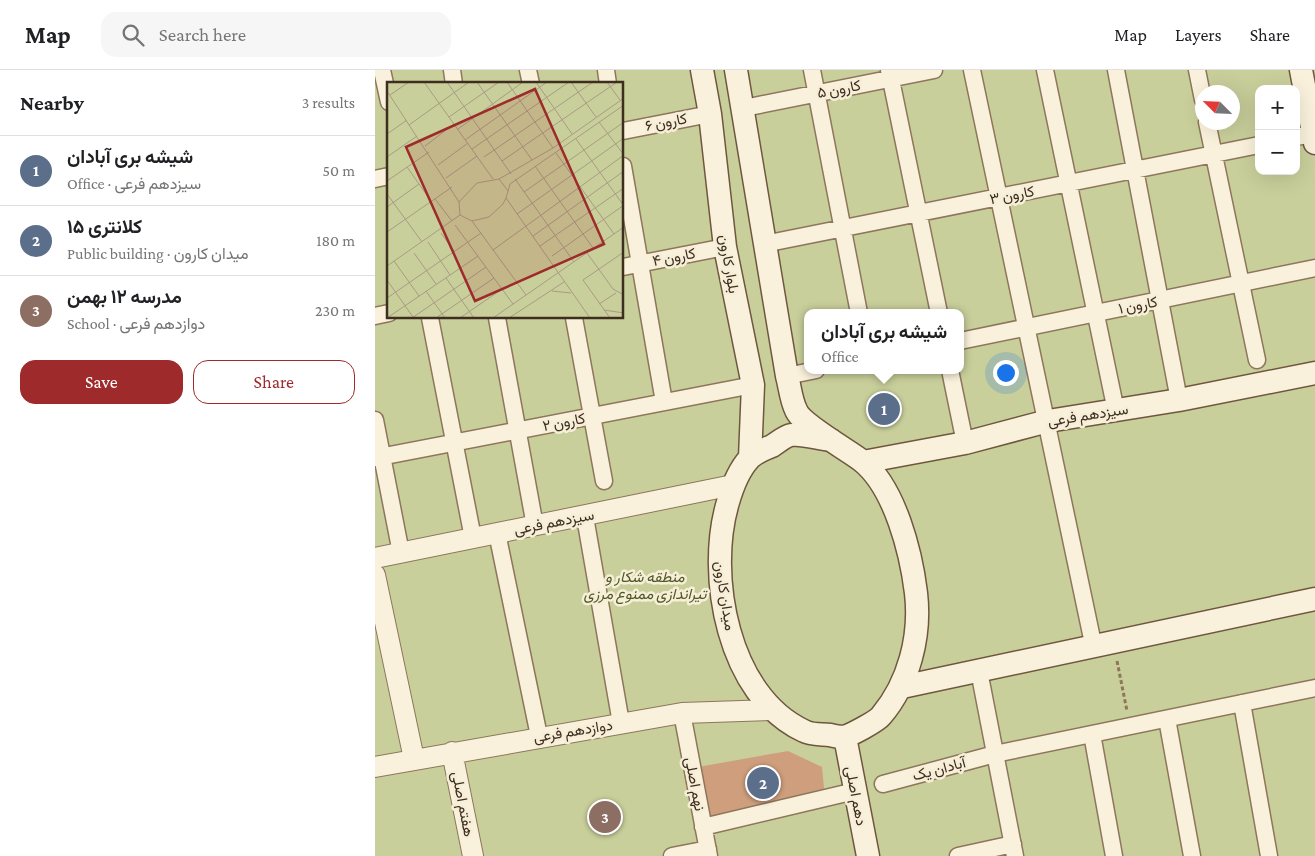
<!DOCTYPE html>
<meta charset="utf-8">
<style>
:root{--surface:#fff;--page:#f6f6f6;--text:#202124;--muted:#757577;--line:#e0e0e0;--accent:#9e2a2b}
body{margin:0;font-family:"Crimson Pro",Vazirmatn,serif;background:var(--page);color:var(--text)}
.controls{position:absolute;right:15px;top:15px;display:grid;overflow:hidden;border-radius:10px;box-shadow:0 5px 20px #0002}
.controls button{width:45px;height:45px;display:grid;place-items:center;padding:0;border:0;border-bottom:1px solid var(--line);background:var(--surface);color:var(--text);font:25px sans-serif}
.compass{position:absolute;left:820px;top:15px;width:45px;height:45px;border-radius:50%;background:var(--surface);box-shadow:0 5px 20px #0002;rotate:294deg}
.you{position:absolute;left:630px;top:302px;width:18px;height:18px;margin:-12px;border:4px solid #fff;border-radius:50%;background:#1a73e8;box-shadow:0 0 0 8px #1a73e833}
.badge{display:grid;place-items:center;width:32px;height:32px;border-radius:50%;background:var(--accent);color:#fff;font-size:16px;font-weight:700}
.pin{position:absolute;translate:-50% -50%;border:2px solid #fff;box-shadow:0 1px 5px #0006}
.popup{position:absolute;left:429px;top:239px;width:160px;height:65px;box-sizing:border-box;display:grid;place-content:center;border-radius:10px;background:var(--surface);filter:drop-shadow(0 1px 4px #0005);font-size:16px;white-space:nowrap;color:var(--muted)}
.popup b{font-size:19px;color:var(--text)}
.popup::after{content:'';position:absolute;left:50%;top:100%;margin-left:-10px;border:10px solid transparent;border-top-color:var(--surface)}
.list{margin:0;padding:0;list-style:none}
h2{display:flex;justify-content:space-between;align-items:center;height:65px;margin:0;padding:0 20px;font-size:21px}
h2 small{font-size:16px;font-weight:400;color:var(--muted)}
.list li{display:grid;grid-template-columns:32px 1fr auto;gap:15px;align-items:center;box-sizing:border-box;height:70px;padding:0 20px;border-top:1px solid var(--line)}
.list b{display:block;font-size:19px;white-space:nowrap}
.list p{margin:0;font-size:16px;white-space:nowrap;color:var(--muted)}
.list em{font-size:16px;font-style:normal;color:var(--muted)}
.actions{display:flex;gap:10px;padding:15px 20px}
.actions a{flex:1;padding:11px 0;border:1px solid var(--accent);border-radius:15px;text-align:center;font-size:18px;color:var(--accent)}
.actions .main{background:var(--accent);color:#fff}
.icon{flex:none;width:28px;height:28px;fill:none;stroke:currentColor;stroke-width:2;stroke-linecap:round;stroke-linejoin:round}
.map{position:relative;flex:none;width:940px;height:786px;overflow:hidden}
header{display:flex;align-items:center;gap:30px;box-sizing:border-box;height:70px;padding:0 25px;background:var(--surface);border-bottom:1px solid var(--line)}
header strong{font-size:24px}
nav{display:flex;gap:28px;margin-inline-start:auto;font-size:18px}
.search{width:350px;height:45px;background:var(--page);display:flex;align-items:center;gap:12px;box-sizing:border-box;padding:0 18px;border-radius:15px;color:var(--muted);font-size:19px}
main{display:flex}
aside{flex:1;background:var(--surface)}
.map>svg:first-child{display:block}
</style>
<header>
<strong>Map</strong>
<div class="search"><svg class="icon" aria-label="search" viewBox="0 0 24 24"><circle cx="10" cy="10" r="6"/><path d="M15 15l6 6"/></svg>Search here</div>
<nav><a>Map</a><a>Layers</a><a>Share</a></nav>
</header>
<main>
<aside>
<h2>Nearby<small>3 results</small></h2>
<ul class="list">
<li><span class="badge" style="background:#5c6f8a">1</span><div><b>شیشه بری آبادان</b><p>Office · سیزدهم فرعی</p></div><em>50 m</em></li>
<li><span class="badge" style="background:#5c6f8a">2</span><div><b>کلانتری ۱۵</b><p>Public building · میدان کارون</p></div><em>180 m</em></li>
<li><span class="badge" style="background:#8d6e63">3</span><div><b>مدرسه ۱۲ بهمن</b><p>School · دوازدهم فرعی</p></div><em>230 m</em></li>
</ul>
<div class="actions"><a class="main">Save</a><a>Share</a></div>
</aside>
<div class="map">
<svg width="940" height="786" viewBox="0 0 940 786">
<rect width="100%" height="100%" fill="#f0e4c8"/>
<path fill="#c9cf9b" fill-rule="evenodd" d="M 0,0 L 940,0 L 940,786 L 0,786 ZM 14,14 L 248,14 L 248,248 L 14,248 ZM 884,19 L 921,19 L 921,101 L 884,101 ZM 828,22 L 858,22 L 858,52 L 828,52 ZM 433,243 L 585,243 L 585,300 L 433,300 Z"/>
<path fill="#cf9f7d" d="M 413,681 L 447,697 L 450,729 L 334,748 L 323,697 Z"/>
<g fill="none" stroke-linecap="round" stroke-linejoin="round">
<g stroke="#8d765c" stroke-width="19">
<path id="minor" d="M 7,0 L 14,32
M 77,0 L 79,14
M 153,0 L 156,14
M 231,0 L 233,14
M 437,0 L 484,243
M 514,0 L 564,243
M 597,0 L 719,578
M 670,0 L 741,341
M 741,0 L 804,330
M 822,0 L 828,30
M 369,38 L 559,0
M 832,52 L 882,290
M 248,61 L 335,44
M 921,67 L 938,64
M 248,96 L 289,332
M 0,109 L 14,106
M 389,174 L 884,75
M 248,197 L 350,177
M 0,246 L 14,243
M 55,248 L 98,468
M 122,248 L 160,456
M 199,248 L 229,411
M 585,271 L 940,198
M 575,300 L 590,373
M 412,306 L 441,300
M 0,350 L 26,483
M 0,388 L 378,315
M 210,447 L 246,653
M 122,463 L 164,666
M 604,601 L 640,786
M 867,633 L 894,786
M 307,643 L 334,786
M 792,649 L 817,786
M 717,664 L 739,786
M 508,714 L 620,684 L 940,618
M 328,757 L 480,721
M 297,786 L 333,779
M 583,786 L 638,774"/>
</g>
<g stroke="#8d765c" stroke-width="22">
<path id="tertiary" d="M 0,488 L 358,415
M 0,505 L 39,689
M 77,682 L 98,786
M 0,697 L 307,643 L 398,640"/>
</g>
<g stroke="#6f573f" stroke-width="25">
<path id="secondary" d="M 327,0 L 335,44 L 350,177 L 378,315 L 375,388
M 361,0 L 412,306 C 415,317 416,330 421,340 C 426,354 473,380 487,391 C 520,418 536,482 541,523 C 546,566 534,613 506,646 C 502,651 475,666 468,667 C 464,667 459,666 455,665 C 447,664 436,665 429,661 C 353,626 331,505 353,432 C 357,418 364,400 374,389 C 379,383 390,379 397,376 C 402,373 410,366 416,365 C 427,363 444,369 456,370
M 926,0 L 940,73
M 488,392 L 590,373 L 673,351 L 804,330 L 940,303
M 527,617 L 940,529
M 470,667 L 493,786"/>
</g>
<path stroke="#8d765c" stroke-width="3" stroke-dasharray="4 2.5" stroke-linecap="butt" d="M 742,591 L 752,641"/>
<use href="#minor" stroke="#faf1dc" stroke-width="16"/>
<use href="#tertiary" stroke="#faf1dc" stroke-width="20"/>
<use href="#secondary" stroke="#faf1dc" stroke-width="22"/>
</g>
<g text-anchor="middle" stroke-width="5" stroke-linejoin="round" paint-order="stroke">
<g font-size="15" fill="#3d2e20" stroke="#f7eed8">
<text transform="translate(464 19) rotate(-11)" y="5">کارون ۵</text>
<text transform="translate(291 52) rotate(-11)" y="5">کارون ۶</text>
<text transform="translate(637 125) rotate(-11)" y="5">کارون ۳</text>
<text transform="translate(299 187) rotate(-11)" y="5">کارون ۴</text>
<text transform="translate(354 194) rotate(80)" y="5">بلوار کارون</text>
<text transform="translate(763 235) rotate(-11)" y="5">کارون ۱</text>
<text transform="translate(713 345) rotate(-9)" y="5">سیزدهم فرعی</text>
<text transform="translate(189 352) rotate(-11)" y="5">کارون ۲</text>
<text transform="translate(179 452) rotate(-11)" y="5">سیزدهم فرعی</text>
<text transform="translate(350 526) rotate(81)" y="5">میدان کارون</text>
<text transform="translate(198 661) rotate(-9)" y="5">دوازدهم فرعی</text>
<text transform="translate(564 699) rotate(-15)" y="5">آبادان یک</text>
<text transform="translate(320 714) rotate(79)" y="5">نهم اصلی</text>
<text transform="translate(481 726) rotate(79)" y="5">دهم اصلی</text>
<text transform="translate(88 734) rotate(79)" y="5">هفتم اصلی</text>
</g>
<g font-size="15" font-style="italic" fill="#4d5a26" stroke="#f7eed8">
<text x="270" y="512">منطقه شکار و<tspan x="270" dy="17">تیراندازی ممنوع مرزی</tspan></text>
</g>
</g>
<g transform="translate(12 12)">
<rect width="236" height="236" fill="#f0e4c8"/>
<path d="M 0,0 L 236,0 L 236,236 L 0,236 Z" fill="#c9cf9b"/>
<path fill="none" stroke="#a89b85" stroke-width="1" d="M 37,0 L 106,97M 60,0 L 124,92M 90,0 L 145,78M 120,0 L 166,66M 149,0 L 185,52M 184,0 L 209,35M 220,0 L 233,18M 0,9 L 72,120M 3,13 L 22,0M 62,35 L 112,0M 212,40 L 237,73M 22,43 L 82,0M 71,47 L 136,0M 0,52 L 20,38M 189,57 L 237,124M 78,58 L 160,0M 38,64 L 67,42M 85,67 L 182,0M 169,71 L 227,152M 0,75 L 30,54M 97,75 L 206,0M 115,79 L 230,0M 51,83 L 81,61M 148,84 L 206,166M 20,85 L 44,119M 59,96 L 90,74M 112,97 L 166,66 L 237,16M 128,97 L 187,180M 0,99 L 42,70M 121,109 L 112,97 L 90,101 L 72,120 L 73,133 L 85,139 L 102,135 L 116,122 L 119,116 L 123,102 L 237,23M 137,110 L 237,40M 0,112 L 35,160M 119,116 L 203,236M 48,117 L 65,139M 0,125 L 32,102M 130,132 L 237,56M 85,139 L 139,213M 68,143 L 126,222M 0,150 L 65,105M 54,151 L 67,169M 146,154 L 237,89M 41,160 L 63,193M 153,164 L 237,106M 106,168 L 237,73M 27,171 L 49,202M 200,171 L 226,207 L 237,213M 165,174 L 237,123M 7,179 L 32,214M 0,184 L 73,133M 59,196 L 87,236M 0,198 L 26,235M 39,209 L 58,236M 165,209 L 184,211M 0,216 L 94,151M 212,222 L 229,211M 217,228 L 237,231M 0,236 L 91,174M 25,236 L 99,185M 49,236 L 107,196M 73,236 L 115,207M 106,236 L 237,145M 122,236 L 177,200M 223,236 L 196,198 L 237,170"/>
<path fill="#9e2a2b" fill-opacity="0.15" stroke="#9e2a2b" stroke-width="2.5" d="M 148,7 L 217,162 L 88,219 L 19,65 Z"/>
<rect width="236" height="236" fill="none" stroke="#3d2e20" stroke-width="2.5"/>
</g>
</svg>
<div class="controls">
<button>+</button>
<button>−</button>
</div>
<svg class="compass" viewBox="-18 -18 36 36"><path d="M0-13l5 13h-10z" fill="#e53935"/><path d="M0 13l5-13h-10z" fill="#757577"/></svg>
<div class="you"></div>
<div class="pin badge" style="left:509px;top:339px;background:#5c6f8a">1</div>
<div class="popup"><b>شیشه بری آبادان</b>Office</div>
<div class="pin badge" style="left:388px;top:713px;background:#5c6f8a">2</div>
<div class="pin badge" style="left:230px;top:747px;background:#8d6e63">3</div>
</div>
</main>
